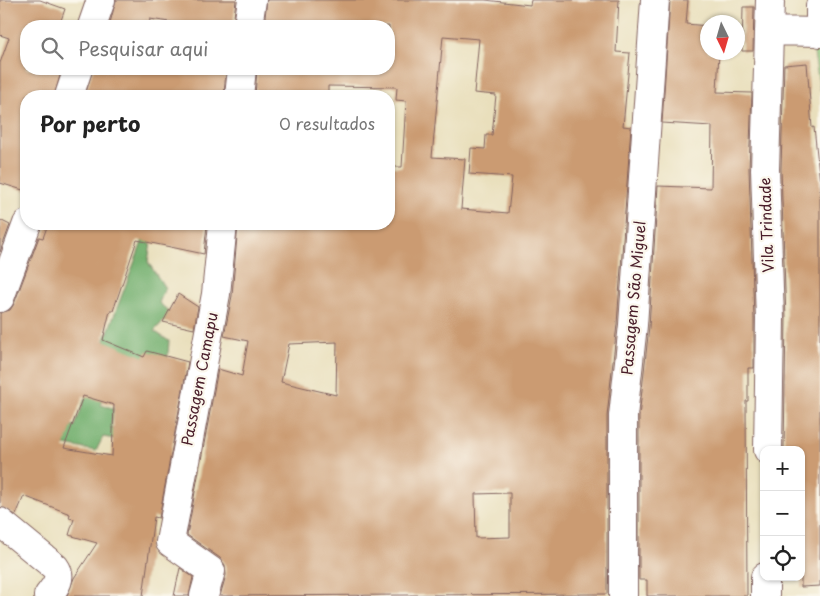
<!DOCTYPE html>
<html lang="pt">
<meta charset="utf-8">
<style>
:root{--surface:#fff;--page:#f2f2f2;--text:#222;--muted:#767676;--line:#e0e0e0}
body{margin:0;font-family:"Playpen Sans",sans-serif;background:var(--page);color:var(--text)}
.controls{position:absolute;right:15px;bottom:15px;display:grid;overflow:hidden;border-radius:10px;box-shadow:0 1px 4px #0004}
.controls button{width:45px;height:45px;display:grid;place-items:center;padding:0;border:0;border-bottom:1px solid var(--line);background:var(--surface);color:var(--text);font:25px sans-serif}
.compass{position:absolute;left:700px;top:15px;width:45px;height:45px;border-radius:50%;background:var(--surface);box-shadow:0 1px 4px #0004;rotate:175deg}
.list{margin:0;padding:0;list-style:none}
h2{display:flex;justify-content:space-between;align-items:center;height:65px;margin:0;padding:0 20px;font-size:21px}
h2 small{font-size:16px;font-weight:400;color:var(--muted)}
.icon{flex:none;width:28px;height:28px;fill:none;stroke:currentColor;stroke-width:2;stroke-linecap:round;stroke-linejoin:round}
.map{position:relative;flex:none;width:820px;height:596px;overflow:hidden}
.search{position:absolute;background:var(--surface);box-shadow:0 1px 4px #0004;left:20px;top:20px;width:375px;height:55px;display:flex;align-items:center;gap:12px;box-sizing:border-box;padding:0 18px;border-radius:20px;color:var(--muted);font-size:19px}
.panel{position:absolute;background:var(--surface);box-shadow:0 1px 4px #0004;left:20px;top:90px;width:375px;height:140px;border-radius:20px}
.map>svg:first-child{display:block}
</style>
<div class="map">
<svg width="820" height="596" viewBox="0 0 820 596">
<rect width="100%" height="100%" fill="#fbf7ec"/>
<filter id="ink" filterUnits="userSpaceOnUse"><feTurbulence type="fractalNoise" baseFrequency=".02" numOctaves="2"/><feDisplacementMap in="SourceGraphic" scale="10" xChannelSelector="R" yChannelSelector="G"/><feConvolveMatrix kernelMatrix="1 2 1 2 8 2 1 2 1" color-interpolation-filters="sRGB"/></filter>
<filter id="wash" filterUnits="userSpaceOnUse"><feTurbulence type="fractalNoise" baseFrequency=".0096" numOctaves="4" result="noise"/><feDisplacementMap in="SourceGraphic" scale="20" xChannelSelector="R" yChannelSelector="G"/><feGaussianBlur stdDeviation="1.12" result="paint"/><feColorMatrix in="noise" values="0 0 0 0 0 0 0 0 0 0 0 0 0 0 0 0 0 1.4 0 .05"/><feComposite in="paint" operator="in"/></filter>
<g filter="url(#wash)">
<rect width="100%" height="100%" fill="#e9dfbc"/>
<path fill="#92cd81" stroke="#6e7656" d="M 808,17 L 820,17 L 820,90 Z"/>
<path fill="#75b06f" stroke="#60684d" d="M 152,236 L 148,262 L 165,288 L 159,303 L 171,313 L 154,331 L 169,341 L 167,367 L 104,342 L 144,237 Z
M 90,384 L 104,389 L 101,405 L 113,408 L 111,429 L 129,427 L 121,440 L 103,437 L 96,451 L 49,442 L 56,422 L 75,426 Z"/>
<g id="blocks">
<path fill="#cb9b72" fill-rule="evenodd" d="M 0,0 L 40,0 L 65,9 L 59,26 L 26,26 L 26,69 L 62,69 L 54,96 L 26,96 L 26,191 L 0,183 L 0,63 L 9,38 L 0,35 Z
M 116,0 L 236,0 L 233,26 L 195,26 L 150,19 L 149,26 L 113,26 L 110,23 Z
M 267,0 L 485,0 L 530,5 L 531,0 L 619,0 L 616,52 L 630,53 L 623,126 L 631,127 L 617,324 L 607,416 L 607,594 L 220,596 L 226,575 L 225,565 L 220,558 L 187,535 L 218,369 L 242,376 L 248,341 L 224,336 L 232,296 L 238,224 L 389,224 L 389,167 L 402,167 L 406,101 L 396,100 L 397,87 L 328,86 L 328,96 L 255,96 L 257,69 L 389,69 L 389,26 L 264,26 ZM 443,36 L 479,39 L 474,93 L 496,95 L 492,135 L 486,135 L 485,149 L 471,148 L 469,174 L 512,177 L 508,213 L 461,209 L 465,159 L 432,157 ZM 337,342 L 336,395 L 281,382 L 289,344 ZM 510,493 L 510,537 L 476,538 L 475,494 Z
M 670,0 L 688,0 L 686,24 L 708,26 L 708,52 L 719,52 L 717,92 L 752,93 L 749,169 L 754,319 L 754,368 L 748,368 L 748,401 L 746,401 L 747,596 L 647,596 L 647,580 L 639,580 L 639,417 L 649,327 L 658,186 L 711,188 L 712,126 L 662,123 Z
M 743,7 L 754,7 L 753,51 L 742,51 Z
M 807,63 L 812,128 L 814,127 L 820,183 L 820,586 L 801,587 L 801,450 L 784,450 L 786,319 L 781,169 L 784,65 Z
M 93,69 L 226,69 L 224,96 L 85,96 Z
M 0,220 L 10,225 L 0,252 Z
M 48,224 L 207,224 L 204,254 L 137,240 L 113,311 L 110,311 L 103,340 L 144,357 L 147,351 L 188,362 L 159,518 L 154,517 L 143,596 L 67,596 L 74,578 L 97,543 L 69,535 L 74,519 L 69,518 L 70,514 L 24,496 L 16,515 L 0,507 L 0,313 L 10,310 L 14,304 L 39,237 L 43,238 ZM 83,396 L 114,405 L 112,456 L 64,448 Z
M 178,294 L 198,307 L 194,329 L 163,322 Z
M 180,568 L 193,577 L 189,596 L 174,596 Z"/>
</g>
</g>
<g filter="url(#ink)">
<use href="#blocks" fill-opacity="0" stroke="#82625e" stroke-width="1"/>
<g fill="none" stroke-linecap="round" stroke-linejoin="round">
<g stroke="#82625e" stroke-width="30">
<path id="minor" d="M 820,6 L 820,33
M 92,26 L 101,0
M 248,26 L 252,0
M 769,31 L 819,32
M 69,96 L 78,69
M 239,96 L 242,69
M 0,298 L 27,224
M 768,450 L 770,319 L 765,169 L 770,0
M 0,522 L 55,567 C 63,578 55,587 48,596
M 204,596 L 211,571 L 170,542 L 216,294 L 223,224
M 623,596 L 623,416 L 633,325 L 655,0
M 765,596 L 765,577"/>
</g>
<use href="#minor" stroke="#fff" stroke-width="28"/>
</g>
</g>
<g text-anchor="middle" stroke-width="4.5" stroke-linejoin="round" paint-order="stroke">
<g font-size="15" fill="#4a1f2b" stroke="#fbf7ec">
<text transform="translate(767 225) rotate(-92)" y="5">Vila Trindade</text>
<text transform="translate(634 298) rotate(-85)" y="5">Passagem São Miguel</text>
<text transform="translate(200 379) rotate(-79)" y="5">Passagem Camapu</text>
</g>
</g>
</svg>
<div class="controls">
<button>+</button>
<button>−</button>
<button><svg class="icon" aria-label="locate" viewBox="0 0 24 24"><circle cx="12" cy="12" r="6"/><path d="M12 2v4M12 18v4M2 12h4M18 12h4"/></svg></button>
</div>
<svg class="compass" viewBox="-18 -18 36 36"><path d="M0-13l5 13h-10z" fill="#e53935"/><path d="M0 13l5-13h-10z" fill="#767676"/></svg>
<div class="search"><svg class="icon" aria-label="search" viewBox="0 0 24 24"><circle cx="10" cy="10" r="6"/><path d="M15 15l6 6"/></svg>Pesquisar aqui</div>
<section class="panel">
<h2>Por perto<small>0 resultados</small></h2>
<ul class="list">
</ul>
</section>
</div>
